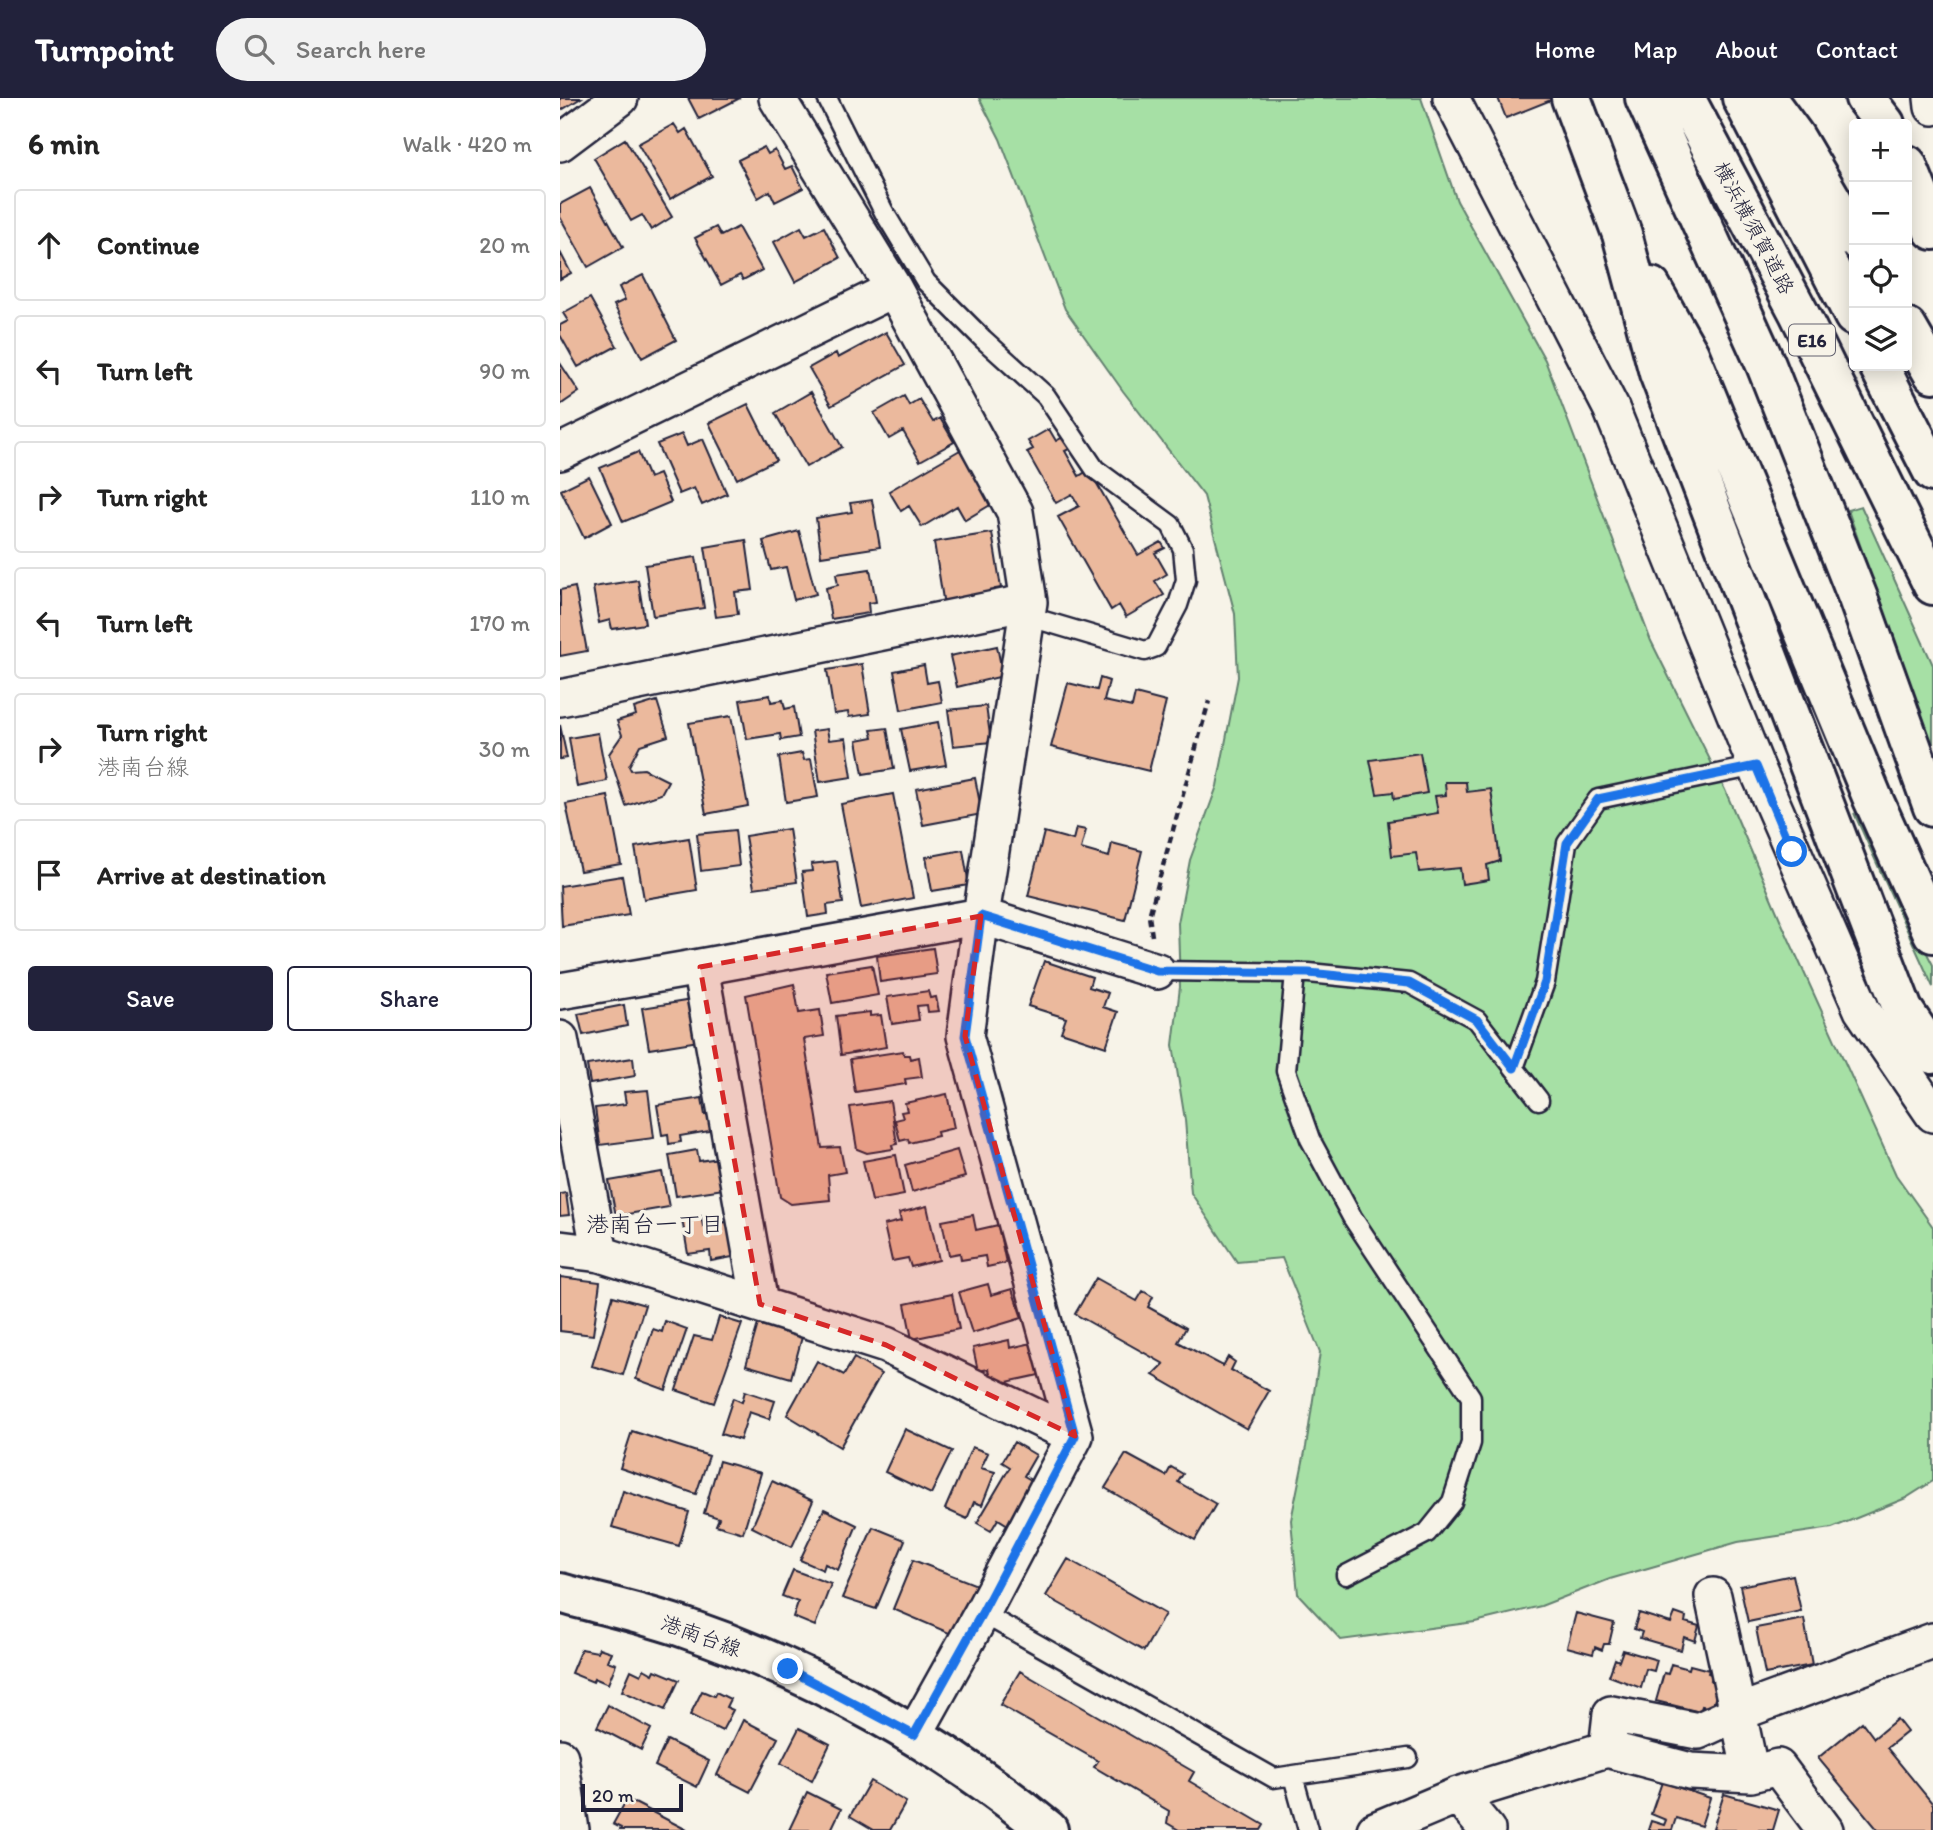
<!DOCTYPE html>
<meta charset="utf-8">
<style>
:root{--surface:#fff;--page:#f2f2f2;--text:#222;--muted:#767676;--line:#e0e0e0;--accent:#22223b}
body{margin:0;font-family:Itim,"Klee One",sans-serif;background:var(--page);color:var(--text)}
.controls{position:absolute;right:21px;top:21px;display:grid;overflow:hidden;border-radius:7px;box-shadow:0 4px 18px #0003}
.controls button{width:63px;height:63px;display:grid;place-items:center;padding:0;border:0;border-bottom:2px solid var(--line);background:var(--surface);color:var(--text);font:35px sans-serif}
.scale{position:absolute;left:21px;bottom:18px;width:102px;box-sizing:border-box;padding-left:7px;border:4px solid #22223b;border-top:0;font-size:19px;line-height:24px;white-space:nowrap;color:#22223b;-webkit-text-stroke:5px #f7f3e8;paint-order:stroke}
.stop{position:absolute;width:21px;height:21px;margin:-16px;border:5px solid #1a73e8;border-radius:50%;background:#fff}
.stop.end{background:#1a73e8;border-color:#fff;box-shadow:0 2px 7px #0008}
.list{margin:0;padding:0;list-style:none}
h2{display:flex;justify-content:space-between;align-items:center;height:91px;margin:0;padding:0 28px;font-size:30px}
h2 small{font-size:23px;font-weight:400;color:var(--muted)}
.list li{display:grid;grid-template-columns:46px 1fr auto;gap:21px;align-items:center;box-sizing:border-box;height:112px;margin:0 14px 14px;padding:0 14px;border:2px solid var(--line);border-radius:7px}
.list b{display:block;font-size:26px;white-space:nowrap}
.list p{margin:0;font-size:23px;white-space:nowrap;color:var(--muted)}
.list em{font-size:23px;font-style:normal;color:var(--muted)}
.actions{display:flex;gap:14px;padding:21px 28px}
.actions a{flex:1;padding:16px 0;border:2px solid var(--accent);border-radius:7px;text-align:center;font-size:24px;color:var(--accent)}
.actions .main{background:var(--accent);color:#fff}
.icon{flex:none;width:38px;height:38px;fill:none;stroke:currentColor;stroke-width:2;stroke-linecap:round;stroke-linejoin:round}
.map{position:relative;flex:none;width:1373px;height:1732px;overflow:hidden}
header{display:flex;align-items:center;gap:42px;box-sizing:border-box;height:98px;padding:0 35px;background:var(--accent);color:#fff}
header strong{font-size:33px}
nav{display:flex;gap:38px;margin-inline-start:auto;font-size:24px}
.search{width:490px;height:63px;background:var(--page);display:flex;align-items:center;gap:18px;box-sizing:border-box;padding:0 24px;border-radius:38px;color:var(--muted);font-size:26px}
main{display:flex}
aside{flex:1;background:var(--surface)}
.map>svg:first-child{display:block}
</style>
<header>
<strong>Turnpoint</strong>
<div class="search"><svg class="icon" aria-label="search" viewBox="0 0 24 24"><circle cx="10" cy="10" r="6"/><path d="M15 15l6 6"/></svg>Search here</div>
<nav><a>Home</a><a>Map</a><a>About</a><a>Contact</a></nav>
</header>
<main>
<aside>
<h2>6 min<small>Walk · 420 m</small></h2>
<ul class="list">
<li><svg class="icon" aria-label="ahead" viewBox="0 0 24 24"><path d="M12 20V5M6 11l6-6 6 6"/></svg><div><b>Continue</b></div><em>20 m</em></li>
<li><svg class="icon" aria-label="left" viewBox="0 0 24 24"><path d="M17 20v-9H6M10 6l-5 5 5 5"/></svg><div><b>Turn left</b></div><em>90 m</em></li>
<li><svg class="icon" aria-label="right" viewBox="0 0 24 24"><path d="M7 20v-9h11M14 6l5 5-5 5"/></svg><div><b>Turn right</b></div><em>110 m</em></li>
<li><svg class="icon" aria-label="left" viewBox="0 0 24 24"><path d="M17 20v-9H6M10 6l-5 5 5 5"/></svg><div><b>Turn left</b></div><em>170 m</em></li>
<li><svg class="icon" aria-label="right" viewBox="0 0 24 24"><path d="M7 20v-9h11M14 6l5 5-5 5"/></svg><div><b>Turn right</b><p>港南台線</p></div><em>30 m</em></li>
<li><svg class="icon" aria-label="arrive" viewBox="0 0 24 24"><path d="M6 21V4h12l-3 4 3 4H6"/></svg><div><b>Arrive at destination</b></div></li>
</ul>
<div class="actions"><a class="main">Save</a><a>Share</a></div>
</aside>
<div class="map">
<svg width="1373" height="1732" viewBox="0 0 1373 1732">
<rect width="100%" height="100%" fill="#f7f3e8"/>
<filter id="ink" filterUnits="userSpaceOnUse"><feTurbulence type="fractalNoise" baseFrequency=".0143" numOctaves="2"/><feDisplacementMap in="SourceGraphic" scale="14" xChannelSelector="R" yChannelSelector="G"/><feConvolveMatrix kernelMatrix="1 2 1 2 8 2 1 2 1" color-interpolation-filters="sRGB"/></filter>
<g filter="url(#ink)">
<path fill="#a6e0a5" stroke="#648170" stroke-width="2" d="M 419,0 L 861,0 L 897,103 L 985,262 L 1091,543 L 1165,692 L 1223,828 L 1336,1077 L 1373,1129 L 1373,1383 L 1346,1400 L 1272,1430 L 1178,1444 L 1050,1481 L 981,1508 L 915,1524 L 781,1542 L 738,1496 L 731,1422 L 746,1349 L 760,1254 L 722,1160 L 677,1164 L 631,1095 L 625,1022 L 613,947 L 620,889 L 618,825 L 630,762 L 657,688 L 678,579 L 675,516 L 644,398 L 563,293 L 505,211 L 440,41 Z
M 1301,408 L 1373,567 L 1373,658 L 1288,412 Z
M 1294,715 L 1373,867 L 1373,889 Z"/>
<path fill="#ebb99d" stroke="#22223b" stroke-width="2" d="M 0,0 L 21,0 L 0,13 Z
M 128,0 L 180,0 L 139,21 Z
M 938,0 L 996,0 L 946,20 Z
M 114,26 L 120,35 L 126,31 L 152,78 L 110,101 L 78,46 Z
M 65,41 L 112,119 L 91,132 L 82,117 L 71,123 L 34,60 Z
M 204,49 L 208,56 L 215,52 L 225,71 L 232,68 L 243,90 L 215,104 L 210,93 L 198,100 L 178,62 Z
M 30,90 L 63,149 L 28,169 L 0,119 L 0,106 Z
M 156,129 L 161,138 L 178,129 L 202,172 L 183,182 L 180,177 L 161,187 L 135,140 Z
M 241,129 L 246,138 L 264,129 L 280,160 L 235,184 L 214,144 Z
M 0,154 L 11,175 L 0,181 Z
M 83,177 L 116,242 L 82,260 L 54,207 L 65,202 L 59,189 Z
M 30,200 L 57,248 L 18,269 L 0,237 L 0,227 L 8,223 L 3,215 Z
M 326,234 L 345,267 L 271,308 L 249,270 L 276,255 L 278,260 Z
M 0,265 L 19,294 L 0,307 Z
M 251,294 L 282,349 L 246,369 L 215,315 Z
M 344,298 L 349,307 L 359,301 L 373,324 L 380,320 L 394,344 L 360,363 L 343,333 L 329,341 L 314,315 Z
M 188,306 L 216,362 L 177,381 L 149,325 Z
M 489,331 L 496,343 L 505,338 L 511,350 L 505,353 L 519,378 L 529,372 L 578,457 L 601,444 L 605,450 L 595,455 L 607,476 L 595,483 L 604,497 L 566,519 L 559,507 L 551,512 L 498,419 L 519,408 L 512,396 L 496,405 L 467,354 L 473,351 L 468,343 Z
M 122,336 L 127,348 L 143,341 L 167,396 L 142,407 L 134,390 L 119,396 L 97,346 Z
M 400,352 L 432,406 L 405,422 L 397,408 L 362,429 L 349,408 L 341,413 L 329,393 Z
M 78,354 L 89,380 L 99,376 L 111,404 L 63,424 L 40,370 Z
M 29,378 L 52,425 L 24,440 L 1,392 Z
M 312,402 L 320,449 L 261,458 L 256,420 L 292,414 L 290,405 Z
M 239,433 L 256,496 L 234,502 L 226,469 L 211,472 L 203,443 Z
M 432,435 L 441,490 L 435,491 L 438,505 L 385,514 L 374,444 Z
M 186,442 L 193,492 L 175,494 L 178,516 L 156,519 L 145,449 Z
M 136,459 L 144,510 L 93,518 L 85,467 Z
M 310,471 L 316,504 L 308,505 L 309,515 L 271,521 L 266,490 L 278,487 L 276,476 Z
M 78,482 L 85,526 L 52,531 L 50,522 L 39,525 L 33,489 Z
M 15,489 L 27,553 L 0,558 L 0,492 Z
M 437,548 L 443,578 L 397,589 L 390,558 Z
M 302,566 L 310,616 L 289,619 L 288,614 L 274,616 L 267,572 Z
M 364,567 L 367,585 L 378,583 L 382,604 L 341,612 L 334,573 Z
M 540,580 L 549,583 L 544,603 L 572,609 L 575,596 L 606,604 L 589,673 L 491,649 L 508,585 L 537,592 Z
M 210,597 L 211,604 L 223,602 L 225,611 L 234,609 L 239,639 L 221,642 L 220,636 L 187,641 L 180,602 Z
M 97,603 L 108,638 L 80,647 L 69,668 L 71,672 L 84,671 L 108,683 L 101,696 L 66,708 L 49,656 L 62,637 L 57,623 L 76,617 L 74,610 Z
M 426,608 L 431,644 L 393,648 L 388,612 Z
M 171,618 L 188,708 L 146,716 L 129,625 Z
M 378,624 L 386,667 L 350,673 L 341,631 Z
M 0,627 L 7,660 L 0,661 Z
M 327,630 L 334,671 L 303,676 L 297,642 L 313,639 L 311,632 Z
M 267,631 L 269,642 L 286,640 L 292,679 L 260,684 L 252,633 Z
M 38,635 L 47,683 L 17,689 L 9,640 Z
M 242,655 L 244,662 L 251,661 L 258,699 L 226,704 L 219,659 Z
M 860,655 L 867,695 L 834,701 L 833,694 L 817,696 L 810,662 Z
M 415,680 L 422,716 L 363,727 L 356,691 Z
M 885,684 L 906,684 L 907,694 L 931,691 L 940,763 L 927,767 L 929,782 L 902,786 L 900,770 L 859,774 L 856,755 L 832,758 L 828,723 L 878,715 L 875,698 L 886,697 Z
M 333,696 L 353,800 L 301,810 L 281,706 Z
M 48,698 L 61,766 L 20,773 L 6,706 Z
M 516,730 L 526,732 L 521,751 L 549,759 L 552,745 L 582,753 L 565,822 L 468,798 L 484,734 L 513,742 Z
M 229,731 L 237,784 L 194,790 L 185,738 Z
M 175,732 L 179,768 L 141,773 L 137,736 Z
M 129,740 L 137,792 L 84,801 L 75,749 Z
M 403,752 L 409,787 L 372,793 L 366,759 Z
M 277,763 L 283,805 L 267,807 L 268,816 L 248,819 L 242,774 L 252,773 L 251,766 Z
M 62,778 L 69,817 L 2,828 L 0,788 Z
M 373,850 L 377,876 L 320,884 L 317,858 Z
M 484,863 L 532,879 L 529,889 L 548,895 L 543,909 L 558,914 L 546,949 L 501,934 L 506,920 L 468,908 Z
M 312,867 L 318,897 L 272,905 L 266,874 Z
M 234,886 L 239,915 L 260,912 L 264,938 L 244,941 L 262,1050 L 280,1049 L 285,1074 L 268,1077 L 270,1102 L 231,1106 L 220,1099 L 186,897 Z
M 368,893 L 370,900 L 376,899 L 379,913 L 368,914 L 367,907 L 357,908 L 359,922 L 332,926 L 327,899 Z
M 132,902 L 139,943 L 89,951 L 82,910 Z
M 64,907 L 67,928 L 23,937 L 18,916 Z
M 310,914 L 310,918 L 321,917 L 326,949 L 281,957 L 276,918 Z
M 343,953 L 344,957 L 349,957 L 350,961 L 359,959 L 362,979 L 345,981 L 346,986 L 295,994 L 290,961 Z
M 73,960 L 75,978 L 30,986 L 27,967 Z
M 88,992 L 94,1040 L 40,1047 L 35,1010 L 66,1006 L 64,994 Z
M 387,996 L 394,1030 L 377,1034 L 378,1038 L 349,1045 L 348,1041 L 340,1043 L 335,1022 L 343,1020 L 341,1014 L 347,1013 L 345,1005 Z
M 142,1000 L 145,1017 L 152,1016 L 155,1032 L 120,1038 L 121,1044 L 109,1046 L 108,1036 L 102,1037 L 97,1007 Z
M 330,1003 L 337,1046 L 332,1047 L 333,1051 L 307,1055 L 297,1051 L 290,1009 Z
M 137,1052 L 139,1063 L 159,1060 L 164,1091 L 116,1098 L 109,1057 Z
M 397,1052 L 405,1079 L 352,1094 L 345,1067 Z
M 336,1057 L 344,1097 L 312,1103 L 303,1063 Z
M 102,1074 L 109,1109 L 56,1118 L 49,1083 Z
M 6,1095 L 9,1117 L 0,1118 L 0,1096 Z
M 367,1108 L 379,1162 L 351,1169 L 348,1160 L 332,1163 L 324,1127 L 341,1123 L 339,1115 Z
M 413,1117 L 416,1132 L 438,1127 L 446,1165 L 427,1169 L 425,1158 L 401,1162 L 400,1155 L 389,1157 L 382,1123 Z
M 141,1118 L 143,1128 L 172,1123 L 178,1158 L 151,1163 L 150,1153 L 128,1156 L 122,1121 Z
M 0,1179 L 40,1184 L 33,1237 L 0,1233 Z
M 536,1180 L 577,1203 L 583,1193 L 593,1199 L 588,1209 L 626,1230 L 618,1244 L 663,1268 L 668,1259 L 675,1264 L 671,1272 L 709,1293 L 687,1331 L 593,1277 L 604,1266 L 515,1216 Z
M 428,1186 L 431,1197 L 452,1191 L 462,1220 L 412,1235 L 399,1194 Z
M 392,1196 L 399,1231 L 352,1241 L 345,1206 Z
M 53,1198 L 85,1207 L 63,1277 L 32,1268 Z
M 159,1219 L 182,1226 L 154,1305 L 116,1292 L 134,1238 L 152,1242 Z
M 105,1223 L 127,1231 L 106,1292 L 76,1281 L 93,1231 L 102,1234 Z
M 198,1226 L 242,1239 L 231,1280 L 186,1267 Z
M 449,1242 L 450,1250 L 472,1245 L 479,1277 L 433,1287 L 429,1271 L 418,1273 L 413,1250 Z
M 294,1260 L 321,1276 L 280,1349 L 227,1317 L 257,1263 L 284,1277 Z
M 185,1293 L 215,1303 L 209,1321 L 189,1314 L 180,1342 L 161,1336 L 173,1300 L 182,1304 Z
M 345,1331 L 392,1353 L 371,1396 L 325,1374 Z
M 72,1333 L 149,1358 L 136,1396 L 60,1370 Z
M 454,1344 L 476,1357 L 464,1378 L 478,1386 L 453,1430 L 438,1421 L 431,1433 L 417,1425 L 450,1369 L 442,1364 Z
M 412,1349 L 428,1355 L 421,1370 L 435,1374 L 422,1407 L 414,1404 L 407,1421 L 385,1411 Z
M 566,1356 L 606,1378 L 611,1369 L 623,1376 L 618,1384 L 656,1406 L 635,1442 L 545,1390 Z
M 159,1363 L 201,1375 L 183,1435 L 156,1427 L 159,1420 L 144,1415 Z
M 212,1383 L 253,1403 L 232,1449 L 192,1429 Z
M 63,1393 L 129,1414 L 119,1448 L 52,1429 Z
M 264,1411 L 297,1427 L 278,1472 L 265,1466 L 263,1472 L 240,1462 Z
M 313,1429 L 345,1442 L 316,1511 L 282,1500 Z
M 508,1461 L 605,1516 L 584,1553 L 486,1498 Z
M 353,1462 L 417,1487 L 396,1538 L 333,1511 Z
M 233,1472 L 271,1486 L 255,1528 L 233,1519 L 238,1504 L 222,1498 Z
M 1233,1477 L 1241,1513 L 1188,1524 L 1180,1488 Z
M 1016,1515 L 1054,1525 L 1049,1546 L 1044,1546 L 1042,1552 L 1035,1549 L 1033,1556 L 1007,1549 Z
M 1079,1515 L 1111,1525 L 1115,1515 L 1126,1519 L 1125,1524 L 1139,1528 L 1135,1543 L 1124,1539 L 1121,1552 L 1080,1540 L 1082,1534 L 1074,1531 Z
M 1244,1521 L 1252,1567 L 1205,1576 L 1196,1530 Z
M 39,1550 L 51,1554 L 47,1563 L 56,1566 L 48,1586 L 34,1580 L 33,1584 L 11,1575 L 21,1551 L 37,1554 Z
M 1063,1552 L 1097,1562 L 1094,1573 L 1086,1571 L 1081,1590 L 1049,1578 L 1055,1561 L 1059,1563 Z
M 1111,1566 L 1129,1571 L 1130,1567 L 1149,1572 L 1148,1575 L 1153,1577 L 1151,1582 L 1160,1585 L 1152,1610 L 1142,1608 L 1140,1614 L 1096,1603 L 1104,1575 L 1108,1576 Z
M 84,1571 L 93,1576 L 95,1572 L 119,1582 L 105,1612 L 62,1593 L 71,1572 L 81,1577 Z
M 460,1573 L 634,1674 L 629,1683 L 704,1727 L 701,1732 L 619,1732 L 607,1725 L 609,1713 L 534,1669 L 538,1663 L 440,1607 Z
M 142,1593 L 154,1598 L 156,1594 L 170,1601 L 166,1609 L 173,1612 L 162,1633 L 130,1617 Z
M 48,1607 L 91,1631 L 81,1652 L 37,1629 Z
M 1337,1621 L 1347,1634 L 1327,1650 L 1373,1706 L 1373,1732 L 1318,1732 L 1258,1660 L 1302,1624 L 1314,1640 Z
M 183,1622 L 218,1640 L 190,1694 L 157,1677 Z
M 239,1630 L 270,1646 L 252,1683 L 221,1665 Z
M 107,1642 L 149,1663 L 137,1689 L 95,1668 Z
M 310,1683 L 346,1704 L 330,1732 L 314,1732 L 290,1718 Z
M 1102,1684 L 1150,1700 L 1141,1728 L 1116,1720 L 1112,1732 L 1088,1732 L 1091,1723 L 1104,1727 L 1106,1722 L 1091,1716 Z
M 247,1694 L 281,1711 L 271,1732 L 229,1732 Z
M 1164,1696 L 1219,1712 L 1213,1732 L 1160,1732 L 1153,1730 Z
M 67,1701 L 127,1732 L 60,1732 L 61,1730 L 53,1726 Z"/>
<g fill="none" stroke-linecap="round" stroke-linejoin="round">
<g stroke="#22223b" stroke-width="23">
<path id="lane" d="M 267,0 L 324,114 L 366,184 L 423,241 L 486,298 L 535,371 L 611,427 L 623,451 L 626,482 L 618,507 L 596,549 L 585,553 L 477,521 L 471,508
M 597,873 L 749,875 L 849,885 L 917,922 L 979,1002
M 735,875 L 726,973 L 750,1041 L 792,1119 L 911,1299 L 911,1345 L 892,1404 L 867,1435 L 786,1477
M 954,970 L 985,884 L 1007,745 L 1038,701 L 1196,668
M 422,1515 L 714,1680 L 848,1660
M 733,1678 L 748,1732"/>
</g>
<g stroke="#22223b" stroke-width="40">
<path id="street" d="M 217,0 L 334,191 L 455,414 L 469,504
M 891,0 L 1051,310 L 1196,668 L 1302,912 L 1373,1016
M 1372,0 L 1373,9
M 0,45 L 60,0
M 0,354 L 334,191
M 0,600 L 469,504 L 421,818 L 597,873
M 140,869 L 421,818 L 405,938 L 515,1338 L 422,1515 L 354,1637
M 0,893 L 140,869 L 200,1206
M 0,941 L 40,1156
M 0,1151 L 40,1156 L 326,1247 L 515,1338
M 1153,1498 L 1191,1676
M 1047,1651 L 1051,1616 L 1138,1633 L 1177,1615 L 1373,1543
M 0,1659 L 11,1732
M 898,1697 L 927,1732
M 815,1732 L 898,1697 L 1047,1651 L 1130,1673 L 1191,1676 L 1218,1669 L 1265,1732"/>
</g>
<g stroke="#22223b" stroke-width="44">
<path id="secondary" d="M 0,1495 C 42,1507 86,1516 128,1531 C 254,1574 385,1647 488,1732"/>
</g>
<g stroke="#22223b" stroke-width="44">
<path id="highway" d="M 1011,0 L 1062,136 L 1099,275 L 1343,912 L 1373,956
M 1085,0 L 1206,267 L 1298,500 L 1373,709
M 1125,0 L 1239,215 L 1373,487
M 1182,0 L 1294,218
M 1206,0 L 1234,38 L 1294,140
M 1305,0 L 1325,26
M 1347,67 L 1373,132
M 1091,189 L 1129,256 L 1313,701 L 1373,835
M 1347,230 L 1373,275
M 1319,268 L 1373,374"/>
</g>
<path stroke="#22223b" stroke-width="4.5" stroke-dasharray="7 5" stroke-linecap="butt" d="M 592,838 L 589,818 L 649,603"/>
<use href="#lane" stroke="#f7f3e8" stroke-width="18"/>
<use href="#street" stroke="#f7f3e8" stroke-width="35"/>
<use href="#secondary" stroke="#f7f3e8" stroke-width="38"/>
<use href="#highway" stroke="#f7f3e8" stroke-width="38"/>
</g>
</g>
<g fill="none" stroke-linecap="round" stroke-linejoin="round" filter="url(#ink)">
<path stroke="#1a73e8" stroke-width="9" d="M 228,1571 L 354,1637 L 422,1515 L 515,1338 L 405,938 L 421,818 L 597,873 L 749,875 L 849,885 L 917,922 L 954,970 L 985,884 L 1007,745 L 1038,701 L 1196,668 L 1232,754"/>
</g>
<path fill="#d62828" fill-opacity="0.2" stroke="#d62828" stroke-width="5" stroke-dasharray="14 9" stroke-linejoin="round" d="M 421,818 L 405,938 L 515,1338 L 326,1247 L 200,1206 L 140,869 Z"/>
<g text-anchor="middle" stroke-width="7" stroke-linejoin="round" paint-order="stroke">
<rect fill="#f7f3e8" stroke="#62616f" stroke-width="2" x="1229" y="226.5" width="46" height="31" rx="5"/>
<g font-size="19" font-weight="bold" fill="#22223b">
<text x="1252" y="249">E16</text>
</g>
<g font-size="21" fill="#22223b" stroke="#f7f3e8">
<text transform="translate(1194 130) rotate(62)" y="7">横浜横須賀道路</text>
<text transform="translate(141 1538) rotate(20)" y="7">港南台線</text>
</g>
<g font-size="23" fill="#22223b" stroke="#f7f3e8">
<text x="95" y="1134">港南台一丁目</text>
</g>
</g>
</svg>
<div class="controls">
<button>+</button>
<button>−</button>
<button><svg class="icon" aria-label="locate" viewBox="0 0 24 24"><circle cx="12" cy="12" r="6"/><path d="M12 2v4M12 18v4M2 12h4M18 12h4"/></svg></button>
<button><svg class="icon" aria-label="layers" viewBox="0 0 24 24"><path d="M12 4l9 5-9 5-9-5zM3 14l9 5 9-5"/></svg></button>
</div>
<div class="scale">20 m</div>
<div class="stop" style="left:1232px;top:754px"></div>
<div class="stop end" style="left:228px;top:1571px"></div>
</div>
</main>
